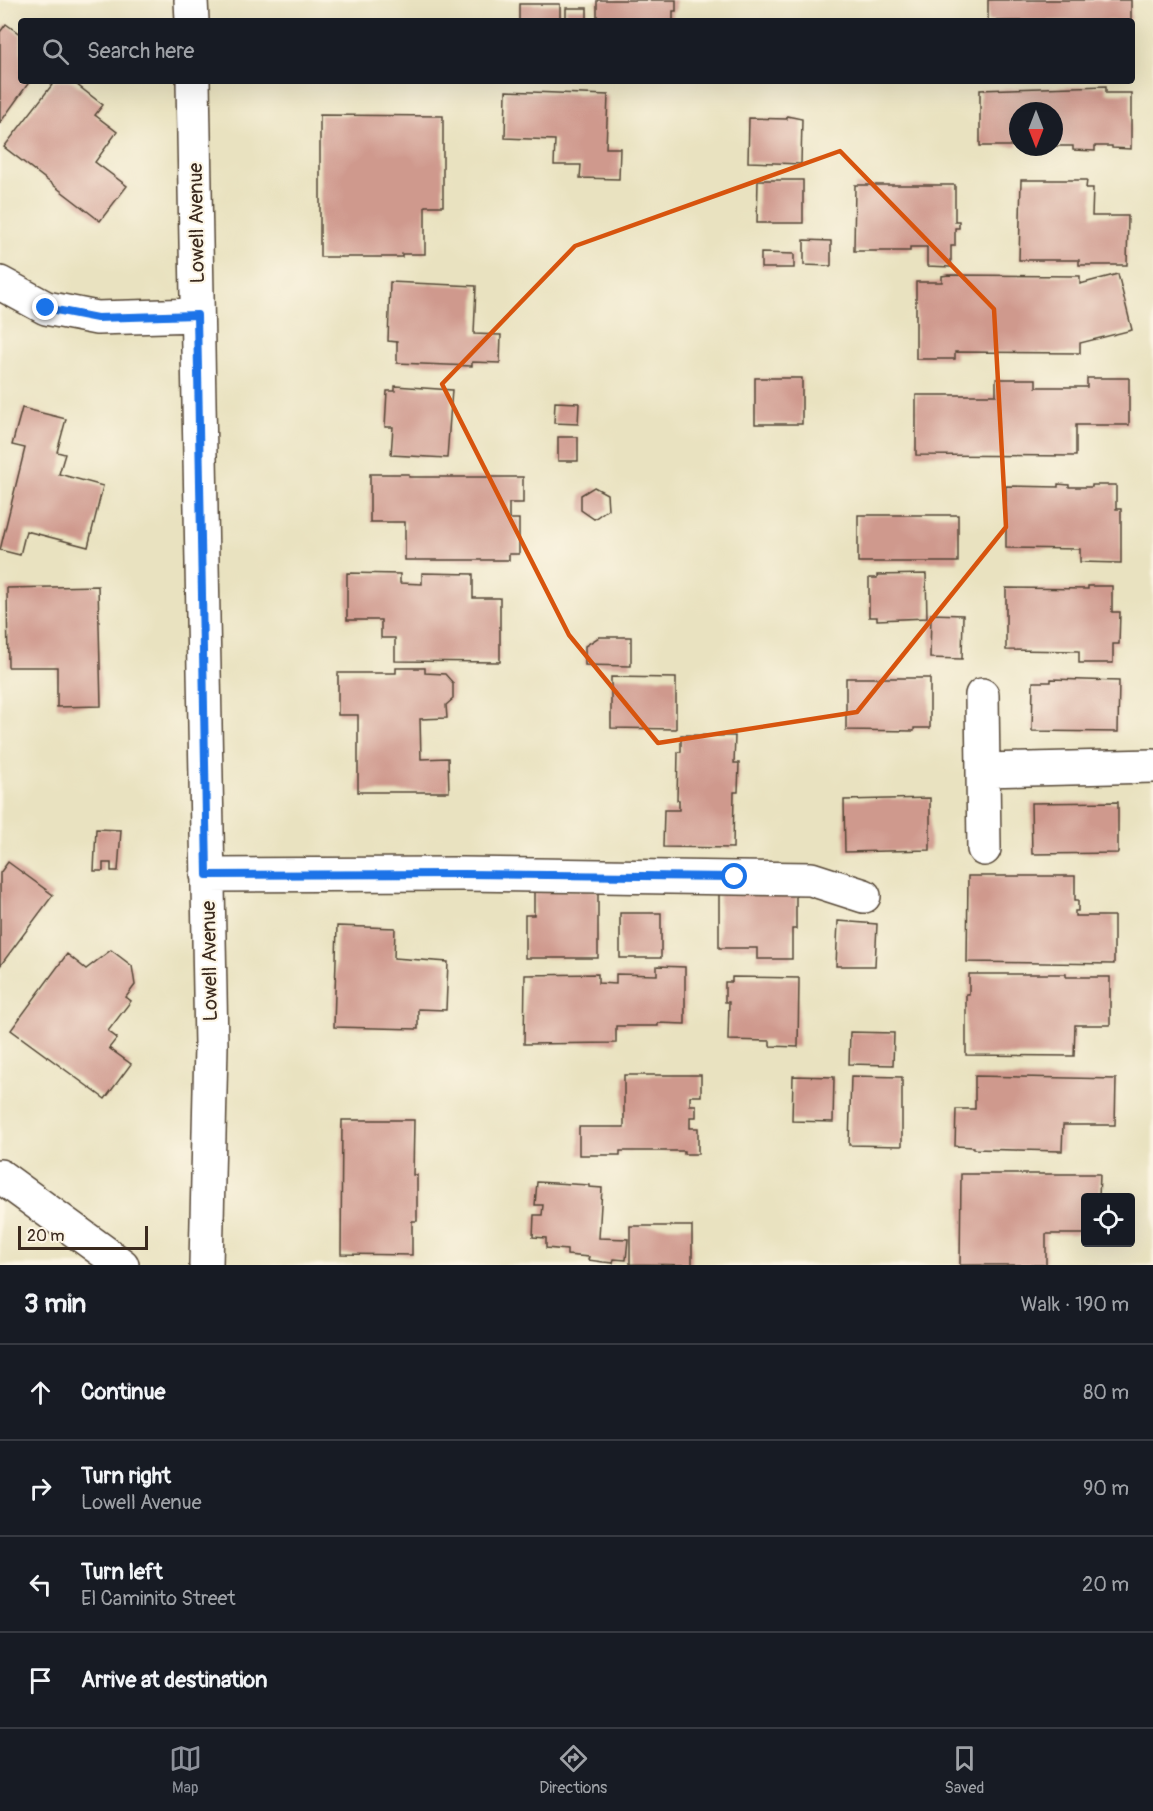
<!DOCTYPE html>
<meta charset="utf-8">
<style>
:root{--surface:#171b24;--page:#242831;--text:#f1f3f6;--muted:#9ea1a6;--line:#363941;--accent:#8c9099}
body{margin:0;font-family:Pangolin,sans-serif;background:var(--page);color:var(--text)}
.controls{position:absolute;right:18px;bottom:18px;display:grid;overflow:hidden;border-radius:6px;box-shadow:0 6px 24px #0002}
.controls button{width:54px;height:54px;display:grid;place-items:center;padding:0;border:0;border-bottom:2px solid var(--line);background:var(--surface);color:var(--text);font:30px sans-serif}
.compass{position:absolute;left:1009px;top:102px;width:54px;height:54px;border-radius:50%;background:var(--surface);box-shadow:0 6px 24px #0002;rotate:180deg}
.scale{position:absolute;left:18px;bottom:15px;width:130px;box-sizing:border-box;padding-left:6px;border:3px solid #3b2a1e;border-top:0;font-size:16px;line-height:21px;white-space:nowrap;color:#3b2a1e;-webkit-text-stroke:4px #fcf5e5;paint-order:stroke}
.stop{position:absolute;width:18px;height:18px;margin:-14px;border:4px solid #1a73e8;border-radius:50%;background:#fff}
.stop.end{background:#1a73e8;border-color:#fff;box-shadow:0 2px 6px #0008}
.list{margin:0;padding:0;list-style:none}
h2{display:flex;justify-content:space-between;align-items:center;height:78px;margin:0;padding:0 24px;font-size:26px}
h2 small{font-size:20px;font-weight:400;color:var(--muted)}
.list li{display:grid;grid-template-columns:39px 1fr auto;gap:18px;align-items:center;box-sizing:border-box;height:96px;padding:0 24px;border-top:2px solid var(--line)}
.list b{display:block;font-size:22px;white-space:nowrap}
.list p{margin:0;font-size:20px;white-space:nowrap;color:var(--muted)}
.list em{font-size:20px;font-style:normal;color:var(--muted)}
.icon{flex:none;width:33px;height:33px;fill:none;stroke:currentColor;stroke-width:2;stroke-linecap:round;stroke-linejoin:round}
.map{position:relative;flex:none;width:1153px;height:1265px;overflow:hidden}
.search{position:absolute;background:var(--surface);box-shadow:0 6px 24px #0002;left:18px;right:18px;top:18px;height:66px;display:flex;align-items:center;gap:15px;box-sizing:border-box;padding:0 21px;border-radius:6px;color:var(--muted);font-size:22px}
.sheet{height:462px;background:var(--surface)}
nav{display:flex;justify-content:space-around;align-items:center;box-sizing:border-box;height:84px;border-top:2px solid var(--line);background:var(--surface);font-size:16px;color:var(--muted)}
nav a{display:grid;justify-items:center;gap:3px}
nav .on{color:var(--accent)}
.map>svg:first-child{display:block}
</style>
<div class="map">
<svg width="1153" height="1265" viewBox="0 0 1153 1265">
<rect width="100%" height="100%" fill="#fcf5e5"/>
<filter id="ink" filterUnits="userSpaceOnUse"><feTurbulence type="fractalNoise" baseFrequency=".0167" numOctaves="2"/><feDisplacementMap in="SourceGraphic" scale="12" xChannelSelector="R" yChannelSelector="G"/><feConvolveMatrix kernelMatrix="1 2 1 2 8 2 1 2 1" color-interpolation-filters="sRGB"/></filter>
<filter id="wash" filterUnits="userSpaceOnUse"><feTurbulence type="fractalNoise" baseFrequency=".008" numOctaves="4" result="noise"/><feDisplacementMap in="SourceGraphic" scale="24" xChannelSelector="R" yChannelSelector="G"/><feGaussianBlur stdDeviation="1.35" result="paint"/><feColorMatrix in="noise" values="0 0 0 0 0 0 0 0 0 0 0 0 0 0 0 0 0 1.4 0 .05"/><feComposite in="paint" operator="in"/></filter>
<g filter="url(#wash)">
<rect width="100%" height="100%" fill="#e9e2c0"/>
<g id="blocks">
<path fill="#cf998d" d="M 597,0 L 676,0 L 676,11 L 673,11 L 673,21 L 597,21 Z
M 988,0 L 1131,0 L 1131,21 L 988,21 Z
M 519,4 L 560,4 L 560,21 L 519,21 Z
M 566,8 L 587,8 L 587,21 L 566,21 Z
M 6,24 L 21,35 L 21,81 L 30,81 L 0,123 L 0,32 Z
M 55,81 L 72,81 L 103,105 L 95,115 L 117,132 L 95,162 L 127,186 L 100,221 L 4,147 Z
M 1106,86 L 1106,93 L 1131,93 L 1131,149 L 1112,148 L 1112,146 L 1095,146 L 1095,151 L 1073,150 L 1073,146 L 1054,146 L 1054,111 L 1018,111 L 1018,146 L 980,146 L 980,90 Z
M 506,91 L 608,95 L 606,148 L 620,148 L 619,179 L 580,178 L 581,165 L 554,165 L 555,140 L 505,138 Z
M 320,115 L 443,116 L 443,206 L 425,206 L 425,254 L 402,254 L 402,257 L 320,257 Z
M 787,116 L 802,119 L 801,164 L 748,162 L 749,118 L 787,119 Z
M 758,180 L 803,180 L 803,223 L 757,223 Z
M 1021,180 L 1087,180 L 1086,188 L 1093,188 L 1092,216 L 1128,216 L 1127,265 L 1079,265 L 1079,260 L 1019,260 Z
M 855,185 L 955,185 L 955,221 L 959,221 L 959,228 L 955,228 L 955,246 L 951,246 L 951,267 L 927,266 L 927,247 L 910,247 L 910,251 L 854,251 Z
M 804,240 L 831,241 L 831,266 L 804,265 Z
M 761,253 L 794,254 L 794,268 L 761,268 Z
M 1118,274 L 1132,330 L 1080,343 L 1080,353 L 955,352 L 955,359 L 916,359 L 916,282 L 942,282 L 942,276 L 948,275 L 1080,276 L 1080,284 Z
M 390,282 L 476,286 L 474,334 L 501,335 L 500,363 L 472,362 L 472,366 L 397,363 L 397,342 L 388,341 Z
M 755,378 L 802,378 L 802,424 L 755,424 Z
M 1087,378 L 1129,378 L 1129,425 L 1076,425 L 1076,456 L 916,455 L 916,395 L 996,395 L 996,379 L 1036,379 L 1036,387 L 1087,387 Z
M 395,386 L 452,390 L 447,458 L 391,455 L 393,427 L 385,427 L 387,391 L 395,391 Z
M 555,402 L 579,403 L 578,424 L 554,423 Z
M 22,408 L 66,419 L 57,452 L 65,454 L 59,474 L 103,486 L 88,547 L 26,531 L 20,555 L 0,550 L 25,448 L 12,445 Z
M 558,437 L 578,437 L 578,461 L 558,461 Z
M 370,474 L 409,474 L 409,477 L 523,477 L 523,503 L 509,503 L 509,519 L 519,519 L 519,554 L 509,554 L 509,560 L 405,560 L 405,522 L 370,522 Z
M 1058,484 L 1069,485 L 1069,487 L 1092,487 L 1092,485 L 1116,485 L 1116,509 L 1121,509 L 1121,563 L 1080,562 L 1080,549 L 1006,548 L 1006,486 L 1058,487 Z
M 594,487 L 607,494 L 608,509 L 594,519 L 581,510 L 581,495 Z
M 858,515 L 958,515 L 958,562 L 858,562 Z
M 347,573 L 400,574 L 400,583 L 422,584 L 422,573 L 473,574 L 473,598 L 500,598 L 500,662 L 395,661 L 395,638 L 381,638 L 381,620 L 347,620 Z
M 926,574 L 927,618 L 877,620 L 877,617 L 869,617 L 869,578 L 877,578 L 877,575 Z
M 98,586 L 101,706 L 57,707 L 57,667 L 8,667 L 7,588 Z
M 1088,586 L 1112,586 L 1112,612 L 1120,612 L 1119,644 L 1113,644 L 1113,663 L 1079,663 L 1079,651 L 1006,650 L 1006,588 L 1088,589 Z
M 931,614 L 963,615 L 962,659 L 930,658 Z
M 599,637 L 631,637 L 631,666 L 585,665 L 585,646 Z
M 396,668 L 425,668 L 425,673 L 445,674 L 453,683 L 453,699 L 446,705 L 447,718 L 420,719 L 421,759 L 448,758 L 449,792 L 358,792 L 358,715 L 338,715 L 338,673 L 396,673 Z
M 611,677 L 676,678 L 676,729 L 611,728 Z
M 846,678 L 930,678 L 930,728 L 914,728 L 914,731 L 846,730 Z
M 1051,679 L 1119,681 L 1118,732 L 1032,731 L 1033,682 L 1051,682 Z
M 681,735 L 735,736 L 734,763 L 739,763 L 738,792 L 734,792 L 733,848 L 663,847 L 664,810 L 679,810 L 679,800 L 677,800 L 678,752 L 681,752 Z
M 930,798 L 930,850 L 845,852 L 844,800 Z
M 1118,802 L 1118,853 L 1032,854 L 1031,803 Z
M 96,829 L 121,830 L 118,871 L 111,871 L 111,863 L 103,863 L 103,871 L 94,871 Z
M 8,862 L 53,895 L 0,966 L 0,873 Z
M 968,876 L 1075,876 L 1075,900 L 1078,900 L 1078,911 L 1075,911 L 1075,916 L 1114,916 L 1114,964 L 967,962 Z
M 796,885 L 796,929 L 792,929 L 792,959 L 757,959 L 757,948 L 719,948 L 719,886 Z
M 534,890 L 598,890 L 598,958 L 525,958 L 525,915 L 534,915 Z
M 620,913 L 661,913 L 661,958 L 620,958 Z
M 838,921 L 877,924 L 875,966 L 836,966 Z
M 337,926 L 395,928 L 394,958 L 448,962 L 446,1010 L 418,1009 L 418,1029 L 334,1027 Z
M 111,950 L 132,966 L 135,985 L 126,997 L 131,1001 L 108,1031 L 117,1038 L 109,1048 L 131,1064 L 105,1099 L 11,1030 L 67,954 L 86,969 Z
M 657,966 L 685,967 L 685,1024 L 658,1023 L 658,1026 L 616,1026 L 616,1043 L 524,1044 L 525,975 L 598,974 L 598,983 L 616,984 L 616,974 L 657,975 Z
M 969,974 L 1066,974 L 1066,977 L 1110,977 L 1110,1025 L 1075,1025 L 1074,1056 L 966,1055 L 966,994 L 969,994 Z
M 732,977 L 799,978 L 798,1047 L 770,1046 L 770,1041 L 728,1040 L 729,1002 L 725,1002 L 725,982 L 732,982 Z
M 850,1032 L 894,1033 L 893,1065 L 849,1064 Z
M 624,1075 L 701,1075 L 701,1096 L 690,1096 L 690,1105 L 696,1105 L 696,1117 L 690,1117 L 690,1128 L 698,1128 L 698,1154 L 684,1154 L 684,1151 L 620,1151 L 620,1155 L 579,1155 L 579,1127 L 624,1127 Z
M 793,1076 L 834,1077 L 833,1122 L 792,1121 Z
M 851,1076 L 902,1077 L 902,1146 L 849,1145 Z
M 975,1076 L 1116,1079 L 1115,1125 L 1063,1125 L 1062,1151 L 974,1149 L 974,1147 L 955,1146 L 956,1109 L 975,1109 Z
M 342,1120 L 414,1120 L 413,1175 L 417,1175 L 417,1221 L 412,1221 L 412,1255 L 341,1254 Z
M 961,1174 L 1100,1174 L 1099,1198 L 1086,1198 L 1086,1234 L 1046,1234 L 1046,1265 L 960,1265 Z
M 537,1182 L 589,1185 L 589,1187 L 602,1188 L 599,1238 L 628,1239 L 626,1260 L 614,1259 L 613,1263 L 603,1262 L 588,1260 L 589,1257 L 567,1255 L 567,1250 L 546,1248 L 546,1238 L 533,1237 L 534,1215 L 542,1215 L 543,1205 L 535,1205 Z
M 630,1226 L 692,1226 L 692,1265 L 630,1264 Z"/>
</g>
</g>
<g filter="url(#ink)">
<use href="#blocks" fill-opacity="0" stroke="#554636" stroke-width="1.5"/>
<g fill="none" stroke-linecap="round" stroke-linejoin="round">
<g stroke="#554636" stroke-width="36">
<path id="minor" d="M 191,0 L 192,21
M 193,81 L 211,1046 L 206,1265
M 0,283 L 46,308 L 97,318 L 197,315
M 982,695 L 984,849
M 983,770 L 1153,766
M 207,875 L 462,874 L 811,879 L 864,896
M 0,1176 L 122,1265"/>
</g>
<use href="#minor" stroke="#fff" stroke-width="33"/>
</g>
</g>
<g fill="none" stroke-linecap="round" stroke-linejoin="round" filter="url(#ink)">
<path stroke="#1a73e8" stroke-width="8" d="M 46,308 L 97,318 L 197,315 L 207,875 L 462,874 L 735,877"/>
</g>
<path fill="none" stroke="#d7540e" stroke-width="4.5" stroke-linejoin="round" d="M 840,151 L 994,309 L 1006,527 L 857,712 L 658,743 L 569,635 L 442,384 L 575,246 Z"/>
<g text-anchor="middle" stroke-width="4.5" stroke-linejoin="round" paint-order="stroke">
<g font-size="20" fill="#3b2a1e" stroke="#fcf5e5">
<text transform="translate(196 223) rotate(-91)" y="7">Lowell Avenue</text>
<text transform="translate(209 961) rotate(-91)" y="7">Lowell Avenue</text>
</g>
</g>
</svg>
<div class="controls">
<button><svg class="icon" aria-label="locate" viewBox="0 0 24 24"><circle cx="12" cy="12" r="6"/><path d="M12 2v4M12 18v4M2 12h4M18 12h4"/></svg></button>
</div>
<svg class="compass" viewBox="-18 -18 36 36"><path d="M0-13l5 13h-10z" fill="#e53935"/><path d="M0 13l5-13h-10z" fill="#9ea1a6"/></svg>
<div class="scale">20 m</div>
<div class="stop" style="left:735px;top:877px"></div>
<div class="stop end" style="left:46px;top:308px"></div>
<div class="search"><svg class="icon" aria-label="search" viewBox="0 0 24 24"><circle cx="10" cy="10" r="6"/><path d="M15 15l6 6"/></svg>Search here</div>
</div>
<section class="sheet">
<h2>3 min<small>Walk · 190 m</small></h2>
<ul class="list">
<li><svg class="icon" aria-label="ahead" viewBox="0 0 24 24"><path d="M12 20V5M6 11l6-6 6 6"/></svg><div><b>Continue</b></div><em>80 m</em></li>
<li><svg class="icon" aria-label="right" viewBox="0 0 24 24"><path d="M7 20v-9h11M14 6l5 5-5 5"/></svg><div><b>Turn right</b><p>Lowell Avenue</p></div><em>90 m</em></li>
<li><svg class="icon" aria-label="left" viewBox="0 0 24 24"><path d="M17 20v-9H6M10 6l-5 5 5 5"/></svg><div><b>Turn left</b><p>El Caminito Street</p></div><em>20 m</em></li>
<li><svg class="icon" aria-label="arrive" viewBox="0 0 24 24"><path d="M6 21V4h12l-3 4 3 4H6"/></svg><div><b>Arrive at destination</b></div></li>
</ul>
</section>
<nav>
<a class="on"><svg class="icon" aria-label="map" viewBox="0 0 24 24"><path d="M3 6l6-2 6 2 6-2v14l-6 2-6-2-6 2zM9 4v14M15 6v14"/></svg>Map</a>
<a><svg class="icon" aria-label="directions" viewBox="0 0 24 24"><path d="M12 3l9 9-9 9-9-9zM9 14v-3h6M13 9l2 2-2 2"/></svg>Directions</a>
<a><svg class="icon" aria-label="saved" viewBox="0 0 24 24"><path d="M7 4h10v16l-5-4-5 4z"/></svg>Saved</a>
</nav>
